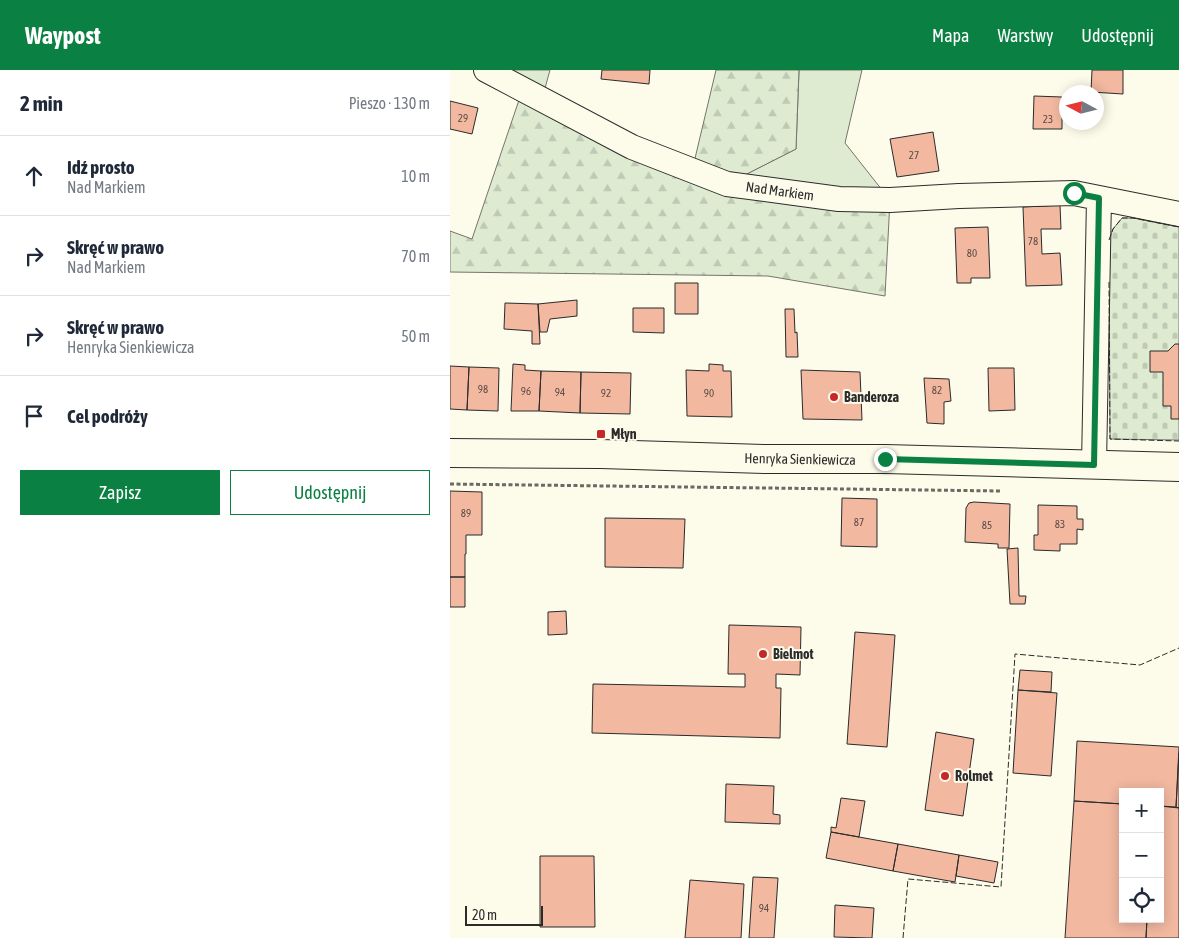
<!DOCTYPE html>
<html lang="pl">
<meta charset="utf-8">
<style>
:root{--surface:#fff;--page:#f2f2f3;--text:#1f2937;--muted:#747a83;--line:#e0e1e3;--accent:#0b8043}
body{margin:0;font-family:"Asap Condensed",sans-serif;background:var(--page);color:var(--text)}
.controls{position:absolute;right:15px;bottom:15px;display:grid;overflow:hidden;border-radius:0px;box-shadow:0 2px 12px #0003}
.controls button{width:45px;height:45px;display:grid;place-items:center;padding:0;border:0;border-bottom:1px solid var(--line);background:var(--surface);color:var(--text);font:25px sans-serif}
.compass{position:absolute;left:609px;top:15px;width:45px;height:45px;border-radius:50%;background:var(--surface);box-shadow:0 2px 12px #0003;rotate:277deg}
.scale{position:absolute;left:15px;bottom:12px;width:78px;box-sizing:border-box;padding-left:5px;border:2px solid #2b2b2b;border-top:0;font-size:14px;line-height:18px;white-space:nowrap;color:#2b2b2b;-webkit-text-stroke:4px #fdfbea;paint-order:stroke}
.stop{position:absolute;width:15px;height:15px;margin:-11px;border:4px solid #0b8043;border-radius:50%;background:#fff}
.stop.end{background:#0b8043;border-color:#fff;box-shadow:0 1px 5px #0008}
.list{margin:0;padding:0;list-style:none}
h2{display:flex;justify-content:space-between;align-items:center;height:65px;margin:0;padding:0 20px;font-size:21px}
h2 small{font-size:16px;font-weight:400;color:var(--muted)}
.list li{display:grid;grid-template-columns:32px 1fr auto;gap:15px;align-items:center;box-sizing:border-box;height:80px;padding:0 20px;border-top:1px solid var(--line)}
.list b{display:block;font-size:19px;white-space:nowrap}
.list p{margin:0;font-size:16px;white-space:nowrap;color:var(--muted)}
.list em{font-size:16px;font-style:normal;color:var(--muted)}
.actions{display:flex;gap:10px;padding:15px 20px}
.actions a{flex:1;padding:11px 0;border:1px solid var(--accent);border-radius:0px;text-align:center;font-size:18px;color:var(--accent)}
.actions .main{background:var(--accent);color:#fff}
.icon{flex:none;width:28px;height:28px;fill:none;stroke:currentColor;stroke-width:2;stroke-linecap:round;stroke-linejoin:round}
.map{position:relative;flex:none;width:729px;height:868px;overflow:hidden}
header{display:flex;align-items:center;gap:30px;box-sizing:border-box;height:70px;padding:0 25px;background:var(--accent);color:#fff}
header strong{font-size:24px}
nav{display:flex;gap:28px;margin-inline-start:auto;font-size:18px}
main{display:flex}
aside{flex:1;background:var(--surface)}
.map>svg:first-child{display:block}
</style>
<header>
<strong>Waypost</strong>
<nav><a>Mapa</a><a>Warstwy</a><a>Udostępnij</a></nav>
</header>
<main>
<aside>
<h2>2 min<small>Pieszo · 130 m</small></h2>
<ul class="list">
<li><svg class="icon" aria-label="ahead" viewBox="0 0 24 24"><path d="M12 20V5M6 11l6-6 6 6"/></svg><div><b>Idź prosto</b><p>Nad Markiem</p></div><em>10 m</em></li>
<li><svg class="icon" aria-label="right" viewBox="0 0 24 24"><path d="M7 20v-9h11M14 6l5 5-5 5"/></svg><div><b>Skręć w prawo</b><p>Nad Markiem</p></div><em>70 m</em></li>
<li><svg class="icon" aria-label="right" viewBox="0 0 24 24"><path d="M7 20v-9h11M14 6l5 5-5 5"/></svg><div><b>Skręć w prawo</b><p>Henryka Sienkiewicza</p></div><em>50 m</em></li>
<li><svg class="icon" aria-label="arrive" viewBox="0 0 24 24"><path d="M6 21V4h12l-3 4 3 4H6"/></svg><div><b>Cel podróży</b></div></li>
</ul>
<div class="actions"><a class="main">Zapisz</a><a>Udostępnij</a></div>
</aside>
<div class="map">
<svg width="729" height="868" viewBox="0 0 729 868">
<defs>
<pattern id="forest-firs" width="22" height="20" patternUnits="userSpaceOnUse" patternTransform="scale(1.25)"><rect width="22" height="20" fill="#deebd1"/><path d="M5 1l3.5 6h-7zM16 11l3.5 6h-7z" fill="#bfcab4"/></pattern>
<pattern id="cemetery-stones" width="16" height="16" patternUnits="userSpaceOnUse" patternTransform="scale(1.25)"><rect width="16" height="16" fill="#deebd1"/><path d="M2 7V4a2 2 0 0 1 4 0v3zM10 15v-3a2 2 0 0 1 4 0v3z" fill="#bfcab4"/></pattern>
</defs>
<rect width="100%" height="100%" fill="#fdfbea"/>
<path fill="#deebd1" stroke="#74746e" d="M 36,0 L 100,0 L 92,29 Z
M 349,0 L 412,0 L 395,73 L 436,125 L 281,112 L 346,79 Z"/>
<path fill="url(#forest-firs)" stroke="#74746e" d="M 266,0 L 349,0 L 346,79 L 281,112 L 440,130 L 435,226 L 318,206 L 0,202 L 0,161 L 22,169 L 70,27 L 242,101 Z"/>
<path fill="url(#cemetery-stones)" stroke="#74746e" d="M 672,148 L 683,148 L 729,157 L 729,370 L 660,369 L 659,170 L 663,159 Z"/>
<path fill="#f2b8a0" stroke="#2b2b2b" d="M 152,0 L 200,0 L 199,14 L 151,9 Z
M 642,0 L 673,0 L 673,24 L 641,22 Z
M 584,26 L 612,27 L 612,59 L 583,59 Z
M 0,31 L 28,38 L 22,64 L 0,59 Z
M 483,62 L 489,101 L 447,107 L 440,69 Z
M 610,135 L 611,159 L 591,159 L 592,184 L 610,183 L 612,215 L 576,216 L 573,137 Z
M 538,157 L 540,208 L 521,208 L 521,213 L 507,213 L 505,158 Z
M 225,213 L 248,213 L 248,244 L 225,244 Z
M 127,230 L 127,246 L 100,249 L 97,262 L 90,262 L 88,234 Z
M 55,233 L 88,234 L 90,274 L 82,274 L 82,261 L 54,259 Z
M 183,238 L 214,238 L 214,263 L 183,262 Z
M 335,239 L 344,239 L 345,263 L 347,262 L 348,287 L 336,287 Z
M 725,274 L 729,274 L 729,349 L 721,349 L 721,336 L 713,336 L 713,302 L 700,302 L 700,281 L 718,281 Z
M 63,294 L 75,295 L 75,300 L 91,301 L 89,341 L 61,341 Z
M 259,294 L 273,295 L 273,301 L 281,301 L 282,347 L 237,346 L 236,300 L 259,301 Z
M 0,296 L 19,297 L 17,340 L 0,339 Z
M 19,297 L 49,298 L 48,341 L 17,340 Z
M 538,298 L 564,298 L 565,340 L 539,341 Z
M 351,300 L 410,302 L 412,350 L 353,349 Z
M 91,301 L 131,302 L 130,343 L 89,341 Z
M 131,302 L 181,303 L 180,344 L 130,343 Z
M 474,308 L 499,309 L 501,331 L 494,332 L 494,354 L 477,353 Z
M 0,421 L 32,422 L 32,465 L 16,465 L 16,484 L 15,484 L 15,507 L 0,507 Z
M 392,428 L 427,429 L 427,477 L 391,476 Z
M 524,432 L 560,434 L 559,478 L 548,478 L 548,474 L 515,472 L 516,438 L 519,433 Z
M 588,435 L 627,436 L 627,449 L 633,449 L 633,460 L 627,459 L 627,474 L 610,474 L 610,481 L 584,480 L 584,465 L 588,465 Z
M 155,448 L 235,449 L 233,498 L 155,497 Z
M 568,478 L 569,526 L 576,526 L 575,534 L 560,534 L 557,479 Z
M 0,507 L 15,507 L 15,537 L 0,537 Z
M 116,541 L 117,564 L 98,565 L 98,542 Z
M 279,555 L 351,557 L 350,605 L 326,604 L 326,618 L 331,618 L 330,668 L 142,663 L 143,614 L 295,617 L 295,604 L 278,604 Z
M 405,562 L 445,565 L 437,677 L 397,674 Z
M 570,600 L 602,602 L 601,622 L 568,620 Z
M 568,620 L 607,623 L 601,706 L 563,703 Z
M 486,662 L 524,669 L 513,746 L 475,740 Z
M 627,671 L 729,677 L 726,737 L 710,736 L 710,722 L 673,722 L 673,734 L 624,731 Z
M 729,683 L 729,738 L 726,737 Z
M 276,714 L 324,716 L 323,744 L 330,745 L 330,754 L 275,752 Z
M 391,728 L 415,731 L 409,767 L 381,762 L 381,757 L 386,758 Z
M 624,731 L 673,734 L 673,849 L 697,849 L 696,868 L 615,868 Z
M 710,736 L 729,738 L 729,868 L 696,868 L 697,849 L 710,849 Z
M 381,762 L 448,774 L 443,801 L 376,788 Z
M 448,774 L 509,785 L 505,812 L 443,801 Z
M 509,785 L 548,792 L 544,813 L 506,806 Z
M 90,786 L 144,786 L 145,857 L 90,857 Z
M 303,807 L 328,808 L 324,868 L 299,868 Z
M 240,810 L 294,814 L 291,868 L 235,868 Z
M 385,835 L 424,838 L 422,868 L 384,867 Z"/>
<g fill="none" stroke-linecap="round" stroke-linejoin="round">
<g stroke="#2b2b2b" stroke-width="26">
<path id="street" d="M 36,0 L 182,77 L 277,114 L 389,129 L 440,130 L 509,126 L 624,123 L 649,128 L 644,395
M 649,128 L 729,144"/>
</g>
<g stroke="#2b2b2b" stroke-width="30">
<path id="secondary" d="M 0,383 L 151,384 L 315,389 L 435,389 L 729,397"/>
</g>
<path stroke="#6a6964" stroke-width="3" stroke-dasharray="4 2.5" stroke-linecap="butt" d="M 0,414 L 552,421"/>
<use href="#street" stroke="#fdfbea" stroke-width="24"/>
<use href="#secondary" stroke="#fdfbea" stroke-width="28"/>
<path stroke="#2b2b2b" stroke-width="1" stroke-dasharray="6 2.5" stroke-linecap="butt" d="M 659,170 L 663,159 L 672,148 L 683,148 L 729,157
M 659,212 L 660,369 L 729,371
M 453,868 L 458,809 L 551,817 L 565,584 L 690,595 L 729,578"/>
</g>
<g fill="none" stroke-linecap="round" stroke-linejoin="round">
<path stroke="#0b8043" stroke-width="6" d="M 435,389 L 644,395 L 649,128 L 624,123"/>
</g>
<g fill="#c62828" stroke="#fdfbea" stroke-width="2">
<circle cx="384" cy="327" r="5"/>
<rect x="146" y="359" width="10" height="10" rx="2.5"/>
<circle cx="313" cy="584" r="5"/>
<circle cx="495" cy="706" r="5"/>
</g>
<g text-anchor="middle" stroke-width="4" stroke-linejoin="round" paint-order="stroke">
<g font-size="11" fill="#5d4e48">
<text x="13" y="52">29</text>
<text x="598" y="53">23</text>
<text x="464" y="89">27</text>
<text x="583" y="175">78</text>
<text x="522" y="187">80</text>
<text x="33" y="323">98</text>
<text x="487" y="324">82</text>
<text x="76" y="325">96</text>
<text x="110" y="326">94</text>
<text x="156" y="327">92</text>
<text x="259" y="327">90</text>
<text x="16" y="447">89</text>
<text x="409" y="456">87</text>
<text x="610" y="458">83</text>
<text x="537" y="459">85</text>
<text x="314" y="842">94</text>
</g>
<g font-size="14" fill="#2b2b2b" stroke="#fdfbea">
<text transform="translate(330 121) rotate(8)" y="5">Nad Markiem</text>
<text transform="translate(350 389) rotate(1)" y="5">Henryka Sienkiewicza</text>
</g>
<g font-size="14" font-weight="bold" fill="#2b2b2b" stroke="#fdfbea" text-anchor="start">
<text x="394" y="332">Banderoza</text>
<text x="161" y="369">Młyn</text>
<text x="323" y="589">Bielmot</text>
<text x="505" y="711">Rolmet</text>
</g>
</g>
</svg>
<div class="controls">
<button>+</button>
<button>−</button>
<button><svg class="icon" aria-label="locate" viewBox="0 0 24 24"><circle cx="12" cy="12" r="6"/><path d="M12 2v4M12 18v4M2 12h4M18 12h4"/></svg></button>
</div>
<svg class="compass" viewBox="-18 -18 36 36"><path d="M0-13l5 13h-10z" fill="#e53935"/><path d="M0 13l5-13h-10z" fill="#747a83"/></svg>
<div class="scale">20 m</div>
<div class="stop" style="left:624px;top:123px"></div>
<div class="stop end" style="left:435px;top:389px"></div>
</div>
</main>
